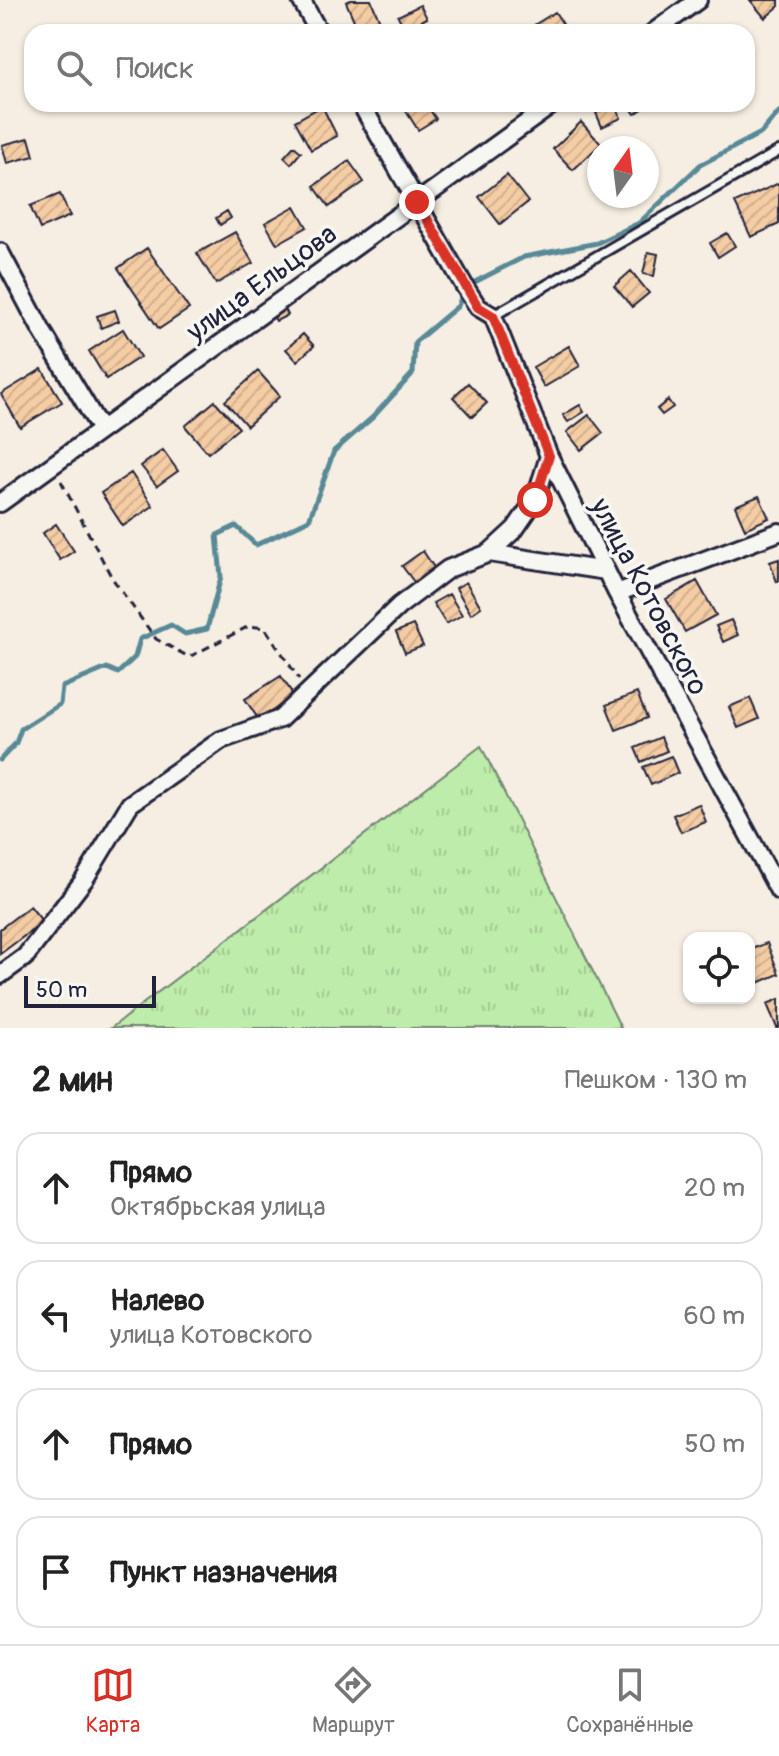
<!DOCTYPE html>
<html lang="ru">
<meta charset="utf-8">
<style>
:root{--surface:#fff;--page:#f6f6f6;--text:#222;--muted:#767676;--line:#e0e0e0;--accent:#d93025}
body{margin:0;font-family:Pangolin,sans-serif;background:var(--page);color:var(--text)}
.controls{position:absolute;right:24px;bottom:24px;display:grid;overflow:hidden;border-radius:16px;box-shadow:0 2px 6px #0004}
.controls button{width:72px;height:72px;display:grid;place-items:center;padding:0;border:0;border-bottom:2px solid var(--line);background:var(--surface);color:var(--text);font:40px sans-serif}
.compass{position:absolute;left:587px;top:136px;width:72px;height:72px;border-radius:50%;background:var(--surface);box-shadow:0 2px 6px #0004;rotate:14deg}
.scale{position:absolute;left:24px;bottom:20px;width:132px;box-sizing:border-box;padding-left:8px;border:4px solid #22223b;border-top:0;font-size:22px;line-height:28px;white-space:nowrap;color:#22223b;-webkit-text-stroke:6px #f6f6f2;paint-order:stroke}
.stop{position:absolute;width:24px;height:24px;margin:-18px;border:6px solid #d93025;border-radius:50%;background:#fff}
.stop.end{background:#d93025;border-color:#fff;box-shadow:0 2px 8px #0008}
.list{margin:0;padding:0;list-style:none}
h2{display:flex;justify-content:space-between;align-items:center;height:104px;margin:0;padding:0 32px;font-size:34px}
h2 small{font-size:26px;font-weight:400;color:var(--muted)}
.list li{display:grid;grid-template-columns:52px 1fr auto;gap:24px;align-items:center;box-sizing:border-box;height:112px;margin:0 16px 16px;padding:0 16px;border:2px solid var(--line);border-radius:24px}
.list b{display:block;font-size:30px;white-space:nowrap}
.list p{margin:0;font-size:26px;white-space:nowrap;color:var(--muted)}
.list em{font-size:26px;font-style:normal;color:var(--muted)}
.icon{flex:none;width:44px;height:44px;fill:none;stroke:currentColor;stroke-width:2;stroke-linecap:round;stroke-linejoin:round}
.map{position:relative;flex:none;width:779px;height:1028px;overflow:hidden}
.search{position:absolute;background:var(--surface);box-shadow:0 2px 6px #0004;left:24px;right:24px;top:24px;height:88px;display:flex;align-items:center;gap:20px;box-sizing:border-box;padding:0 28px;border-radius:24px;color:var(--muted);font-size:30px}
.sheet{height:616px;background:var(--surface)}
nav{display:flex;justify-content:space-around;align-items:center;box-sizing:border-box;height:112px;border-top:2px solid var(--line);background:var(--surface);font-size:22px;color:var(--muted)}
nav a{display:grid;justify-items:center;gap:4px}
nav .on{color:var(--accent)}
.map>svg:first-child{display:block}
</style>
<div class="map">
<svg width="779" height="1028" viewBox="0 0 779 1028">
<defs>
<pattern id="grass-tufts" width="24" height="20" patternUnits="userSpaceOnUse" patternTransform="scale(2)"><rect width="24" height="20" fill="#beecaa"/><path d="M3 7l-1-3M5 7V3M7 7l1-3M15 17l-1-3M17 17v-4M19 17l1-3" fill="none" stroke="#a3ca93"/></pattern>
<pattern id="building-hatch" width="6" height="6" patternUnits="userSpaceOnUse" patternTransform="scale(2)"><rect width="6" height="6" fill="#f5cda4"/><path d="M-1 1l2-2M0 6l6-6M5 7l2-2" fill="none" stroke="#d2b08e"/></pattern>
</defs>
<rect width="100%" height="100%" fill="#f6eee2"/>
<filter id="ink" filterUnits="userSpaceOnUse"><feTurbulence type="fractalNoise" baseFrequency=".0125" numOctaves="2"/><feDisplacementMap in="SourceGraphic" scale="16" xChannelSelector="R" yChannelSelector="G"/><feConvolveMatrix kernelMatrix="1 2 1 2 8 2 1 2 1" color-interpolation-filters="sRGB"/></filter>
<g filter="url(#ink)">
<path fill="url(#grass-tufts)" stroke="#708772" stroke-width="2" d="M 481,746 L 621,1028 L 111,1028 Z"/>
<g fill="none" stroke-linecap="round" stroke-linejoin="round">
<path stroke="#598997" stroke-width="5" d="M 0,760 L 16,743 L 21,729 L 60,704 L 62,687 L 107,668 L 118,673 L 135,657 L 140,639 L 171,625 L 185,634 L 207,629 L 221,577 L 217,535 L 236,526 L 256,545 L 309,520 L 334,451 L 373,417 L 413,373 L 415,342 L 458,306 L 465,287 L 524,257 L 597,243 L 639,223 L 700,165 L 761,133 L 779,112"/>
</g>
<path fill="url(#building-hatch)" stroke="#22223b" stroke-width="2" d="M 351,0 L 371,0 L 382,26 L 368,32 L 359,32 L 346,2 Z
M 750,0 L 779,0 L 779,6 L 765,18 Z
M 420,5 L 427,18 L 405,30 L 398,16 Z
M 555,12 L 568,32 L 523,32 Z
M 418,104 L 426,104 L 436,119 L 418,130 L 406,111 Z
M 615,104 L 621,118 L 602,127 L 596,113 Z
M 628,104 L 645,104 L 647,106 L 635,114 Z
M 322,106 L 337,136 L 311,150 L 295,121 Z
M 581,122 L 601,144 L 573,170 L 553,149 Z
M 29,138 L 34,156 L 7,163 L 2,145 Z
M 294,146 L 301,152 L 291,164 L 284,157 Z
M 349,161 L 364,182 L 329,207 L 314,186 Z
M 507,175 L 528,202 L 500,224 L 479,197 Z
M 779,183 L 779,224 L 751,237 L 735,203 Z
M 60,194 L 70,216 L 40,229 L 30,206 Z
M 295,206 L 307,227 L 277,244 L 265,223 Z
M 227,211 L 231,218 L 220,225 L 216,218 Z
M 235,232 L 253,263 L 216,284 L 197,253 Z
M 727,233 L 735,246 L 718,257 L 710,243 Z
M 147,248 L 189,309 L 159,329 L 118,268 Z
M 648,252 L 658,254 L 654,276 L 643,274 Z
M 631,271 L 649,293 L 632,307 L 614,286 Z
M 284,307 L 288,315 L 276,321 L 272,314 Z
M 115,310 L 119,321 L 101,328 L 97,316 Z
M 123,329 L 140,357 L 106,379 L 89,351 Z
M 303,334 L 314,346 L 297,361 L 286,349 Z
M 569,346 L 580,366 L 544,387 L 533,367 Z
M 42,369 L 62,402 L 20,427 L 1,394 Z
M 258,371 L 280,396 L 247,426 L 225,401 Z
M 468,383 L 487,403 L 472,417 L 453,397 Z
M 668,400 L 673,407 L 662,415 L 657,409 Z
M 215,401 L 239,428 L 208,453 L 185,426 Z
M 580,405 L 584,412 L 568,422 L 563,415 Z
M 589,415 L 603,433 L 581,450 L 567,432 Z
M 163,450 L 178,471 L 157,486 L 141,466 Z
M 131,473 L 153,506 L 123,526 L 101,493 Z
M 759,496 L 769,518 L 745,529 L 735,506 Z
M 56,524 L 74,551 L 60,560 L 43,533 Z
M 423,551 L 437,572 L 417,586 L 402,566 Z
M 779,559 L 779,581 L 777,582 L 770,562 Z
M 697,581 L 716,615 L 685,632 L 666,599 Z
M 466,582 L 481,607 L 471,614 L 456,588 Z
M 449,594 L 462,615 L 446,624 L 433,603 Z
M 731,620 L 738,635 L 723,642 L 716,626 Z
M 413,625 L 423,646 L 405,653 L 396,632 Z
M 281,676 L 294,696 L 259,720 L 245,699 Z
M 637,693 L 647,718 L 616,730 L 606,705 Z
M 750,698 L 759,719 L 738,728 L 729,707 Z
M 661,737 L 667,751 L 641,762 L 635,748 Z
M 671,756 L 678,773 L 651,785 L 643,767 Z
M 699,804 L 706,822 L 681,832 L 673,815 Z
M 30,906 L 43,922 L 0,954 L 0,929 Z
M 767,943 L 779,974 L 751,986 L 749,950 Z
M 779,999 L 779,1028 L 777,1028 L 767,1004 Z"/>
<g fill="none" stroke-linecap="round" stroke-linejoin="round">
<g stroke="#22223b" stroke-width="14">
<path id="service" d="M 493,316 L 779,151"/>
</g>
<g stroke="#22223b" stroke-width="22">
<path id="minor" d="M 301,0 L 319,32
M 654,32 L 698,0
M 361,104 L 465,287 L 478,307 L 493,316 L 549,456 L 617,593 L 779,891
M 0,252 L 42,331 L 101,430
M 0,503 L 553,104
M 489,553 L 606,571
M 617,593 L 779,532
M 0,975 L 25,957 L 84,880 L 130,804 L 221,740 L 280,719 L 399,606 L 448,569 L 489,553 L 515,529 L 535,500 L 549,456"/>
</g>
<path stroke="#22223b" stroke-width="3" stroke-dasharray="8 6" stroke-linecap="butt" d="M 61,481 L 112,578 L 156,639 L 189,657 L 249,626 L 265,628 L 299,679"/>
<use href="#service" stroke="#f6f6f2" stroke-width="8"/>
<use href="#minor" stroke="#f6f6f2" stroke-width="16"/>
</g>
</g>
<g fill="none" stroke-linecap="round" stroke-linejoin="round" filter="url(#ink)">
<path stroke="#d93025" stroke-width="10" d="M 417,202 L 478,307 L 493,316 L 549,456 L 535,500"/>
</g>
<g text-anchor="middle" stroke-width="7" stroke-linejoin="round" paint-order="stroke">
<g font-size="28" fill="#22223b" stroke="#f6f6f2">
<text transform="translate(261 282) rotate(-36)" y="10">улица Ельцова</text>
<text transform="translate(650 596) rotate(62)" y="10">улица Котовского</text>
</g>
</g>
</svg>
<div class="controls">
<button><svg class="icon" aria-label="locate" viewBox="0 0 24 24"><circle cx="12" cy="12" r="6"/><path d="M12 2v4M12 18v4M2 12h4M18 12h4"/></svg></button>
</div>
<svg class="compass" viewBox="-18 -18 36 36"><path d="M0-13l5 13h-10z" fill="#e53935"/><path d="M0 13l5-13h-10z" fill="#767676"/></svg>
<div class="scale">50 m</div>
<div class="stop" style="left:535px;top:500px"></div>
<div class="stop end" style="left:417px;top:202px"></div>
<div class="search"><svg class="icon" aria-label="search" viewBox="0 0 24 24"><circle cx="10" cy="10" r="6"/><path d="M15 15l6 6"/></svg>Поиск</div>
</div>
<section class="sheet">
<h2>2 мин<small>Пешком · 130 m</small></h2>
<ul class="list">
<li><svg class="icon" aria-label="ahead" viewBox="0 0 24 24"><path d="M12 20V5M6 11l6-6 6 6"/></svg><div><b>Прямо</b><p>Октябрьская улица</p></div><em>20 m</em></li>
<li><svg class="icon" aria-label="left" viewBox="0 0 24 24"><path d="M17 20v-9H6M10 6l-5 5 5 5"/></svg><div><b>Налево</b><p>улица Котовского</p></div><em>60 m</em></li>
<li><svg class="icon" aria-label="ahead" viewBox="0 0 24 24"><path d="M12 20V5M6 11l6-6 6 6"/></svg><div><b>Прямо</b></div><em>50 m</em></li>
<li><svg class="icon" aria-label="arrive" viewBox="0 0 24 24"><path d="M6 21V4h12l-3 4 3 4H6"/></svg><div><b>Пункт назначения</b></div></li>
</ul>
</section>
<nav>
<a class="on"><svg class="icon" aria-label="map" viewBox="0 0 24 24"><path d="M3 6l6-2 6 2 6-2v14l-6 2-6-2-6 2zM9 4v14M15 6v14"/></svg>Карта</a>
<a><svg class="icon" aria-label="directions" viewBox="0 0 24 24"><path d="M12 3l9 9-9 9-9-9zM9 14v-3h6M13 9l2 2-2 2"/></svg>Маршрут</a>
<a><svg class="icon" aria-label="saved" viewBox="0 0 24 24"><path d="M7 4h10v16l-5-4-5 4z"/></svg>Сохранённые</a>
</nav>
